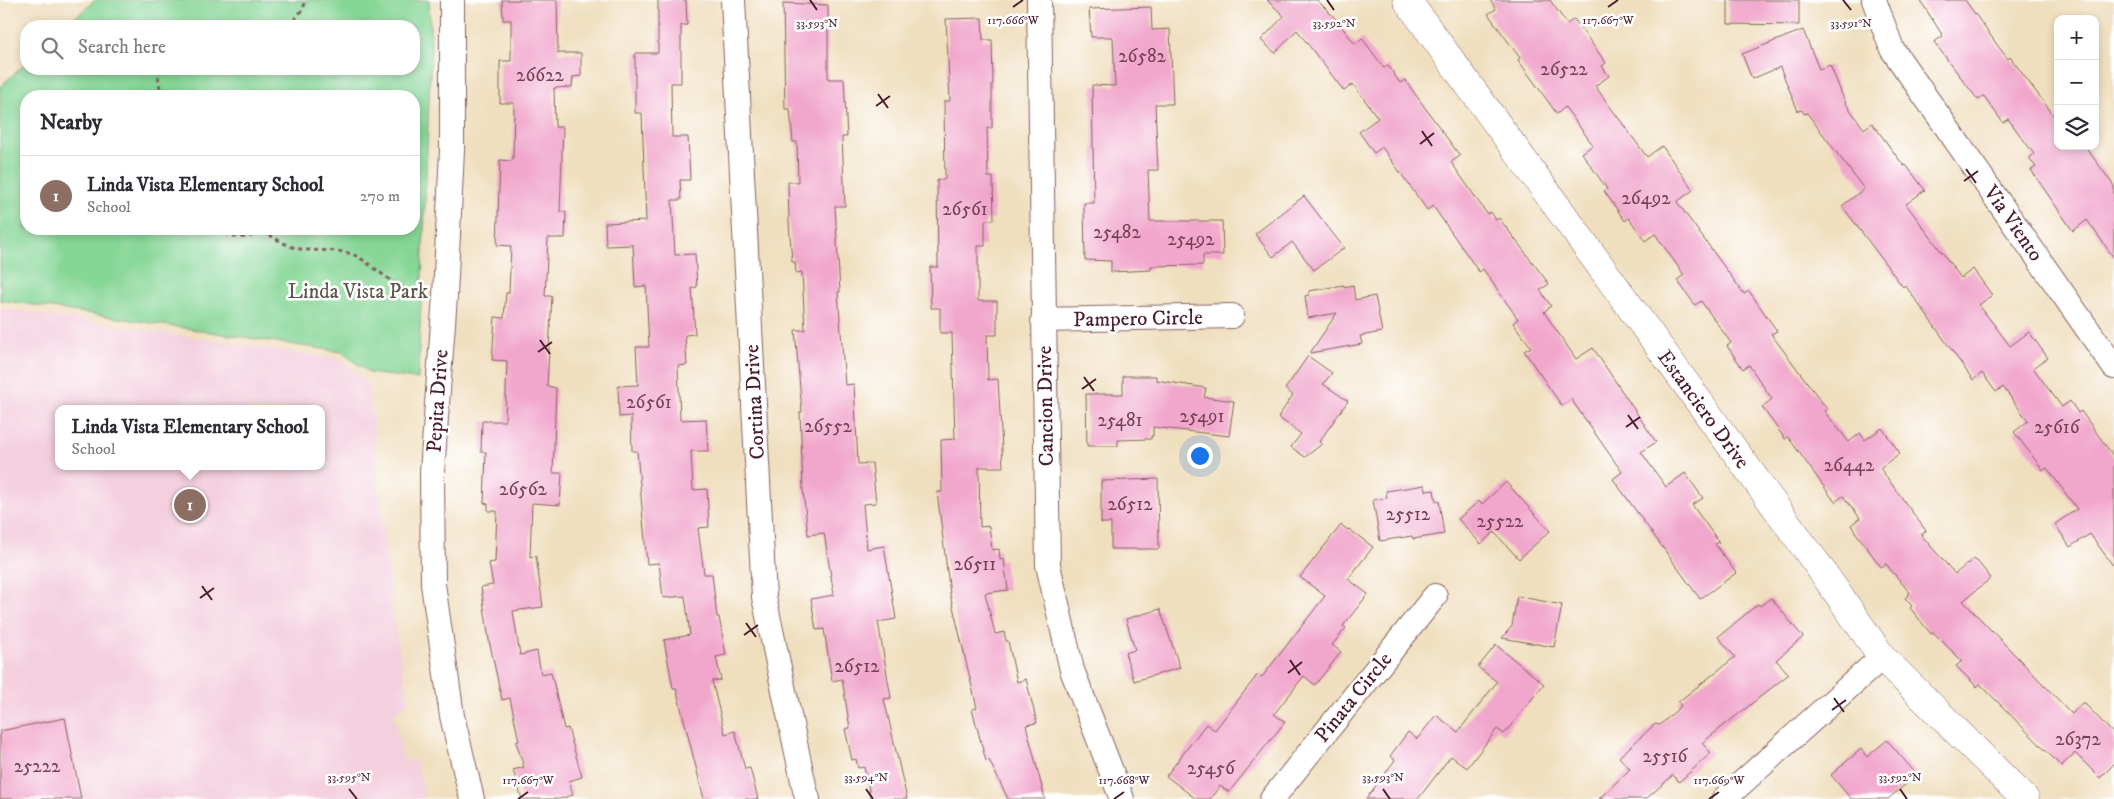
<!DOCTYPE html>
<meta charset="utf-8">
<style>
:root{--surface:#fff;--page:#f2f2f3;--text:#2b2b33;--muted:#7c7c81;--line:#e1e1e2;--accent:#0f766e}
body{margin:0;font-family:"IM FELL DW Pica",serif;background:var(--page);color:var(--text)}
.controls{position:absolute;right:15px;top:15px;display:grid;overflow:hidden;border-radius:10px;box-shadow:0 2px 8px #0003}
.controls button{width:45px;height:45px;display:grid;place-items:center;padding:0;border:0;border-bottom:1px solid var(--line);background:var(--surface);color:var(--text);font:25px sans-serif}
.you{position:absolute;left:1199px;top:455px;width:18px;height:18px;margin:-12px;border:4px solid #fff;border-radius:50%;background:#1a73e8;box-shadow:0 0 0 8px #1a73e833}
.badge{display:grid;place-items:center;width:32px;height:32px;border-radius:50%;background:var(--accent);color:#fff;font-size:16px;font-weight:700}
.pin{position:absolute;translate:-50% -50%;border:2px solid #fff;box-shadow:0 1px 5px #0006}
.popup{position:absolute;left:55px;top:405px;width:270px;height:65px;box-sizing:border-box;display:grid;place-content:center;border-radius:10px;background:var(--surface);filter:drop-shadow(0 1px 4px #0005);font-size:16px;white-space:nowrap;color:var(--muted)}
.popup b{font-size:19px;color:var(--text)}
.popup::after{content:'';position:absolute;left:50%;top:100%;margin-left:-10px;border:10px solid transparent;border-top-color:var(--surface)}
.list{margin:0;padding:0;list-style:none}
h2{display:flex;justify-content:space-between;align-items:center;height:65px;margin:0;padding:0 20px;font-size:21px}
h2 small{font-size:16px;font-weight:400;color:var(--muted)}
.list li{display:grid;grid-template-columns:32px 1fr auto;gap:15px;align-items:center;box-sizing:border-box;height:80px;padding:0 20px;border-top:1px solid var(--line)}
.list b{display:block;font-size:19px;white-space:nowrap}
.list p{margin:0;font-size:16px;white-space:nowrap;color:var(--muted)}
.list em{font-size:16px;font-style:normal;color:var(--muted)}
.icon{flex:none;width:28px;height:28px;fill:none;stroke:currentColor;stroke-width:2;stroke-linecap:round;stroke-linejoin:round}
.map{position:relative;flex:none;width:2114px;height:799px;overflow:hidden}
.search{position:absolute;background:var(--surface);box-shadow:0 2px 8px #0003;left:20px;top:20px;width:400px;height:55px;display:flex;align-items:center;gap:12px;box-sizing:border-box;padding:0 18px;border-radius:20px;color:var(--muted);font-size:19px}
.panel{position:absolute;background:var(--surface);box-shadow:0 2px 8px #0003;left:20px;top:90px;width:400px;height:145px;border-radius:20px}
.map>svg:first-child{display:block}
</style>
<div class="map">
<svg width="2114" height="799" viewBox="0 0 2114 799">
<rect width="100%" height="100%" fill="#fff"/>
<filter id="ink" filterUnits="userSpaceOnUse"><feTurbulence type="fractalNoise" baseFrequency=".02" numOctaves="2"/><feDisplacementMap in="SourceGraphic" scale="10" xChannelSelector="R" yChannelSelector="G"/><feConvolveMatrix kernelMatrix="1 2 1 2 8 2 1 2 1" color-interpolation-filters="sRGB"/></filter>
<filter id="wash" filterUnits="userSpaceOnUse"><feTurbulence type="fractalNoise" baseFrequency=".0096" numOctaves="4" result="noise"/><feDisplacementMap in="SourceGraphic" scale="20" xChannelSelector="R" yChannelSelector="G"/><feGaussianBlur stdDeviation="1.12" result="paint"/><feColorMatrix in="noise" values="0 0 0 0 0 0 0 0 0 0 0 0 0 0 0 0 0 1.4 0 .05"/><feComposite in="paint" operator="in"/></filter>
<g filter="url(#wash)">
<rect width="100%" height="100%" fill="#f0dfbf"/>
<path fill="#f4cfde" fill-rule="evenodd" d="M 0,308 L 339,359 L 369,384 L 392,610 L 409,702 L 394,713 L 403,760 L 416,761 L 425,799 L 0,799 ZM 59,409 L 321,409 L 321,466 L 59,466 Z"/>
<path fill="#86d696" stroke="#687a60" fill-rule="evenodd" d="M 95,0 L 429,0 L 431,49 L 418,379 L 369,373 L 342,352 L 0,300 L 0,87 L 26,63 L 26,69 L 414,69 L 414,26 L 66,26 ZM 26,96 L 414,96 L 414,229 L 26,229 Z"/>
<g id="blocks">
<path fill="#f1a7cc" d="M 502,0 L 557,0 L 558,53 L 581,53 L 581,76 L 573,77 L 572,87 L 554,88 L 555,127 L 563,127 L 560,212 L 566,212 L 565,238 L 548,238 L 545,296 L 552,296 L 547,386 L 556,388 L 553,473 L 562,473 L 560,505 L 532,503 L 530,557 L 536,556 L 543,607 L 513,611 L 520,655 L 537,651 L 541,674 L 551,672 L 564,729 L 568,728 L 582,777 L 569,781 L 573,795 L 560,799 L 522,799 L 513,770 L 524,767 L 516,742 L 519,741 L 510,698 L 502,700 L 489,640 L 481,587 L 493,585 L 489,563 L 495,562 L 497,511 L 488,511 L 488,504 L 484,503 L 486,452 L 481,452 L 482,421 L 505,421 L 507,361 L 492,360 L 495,317 L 504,318 L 506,293 L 509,293 L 511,246 L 497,245 L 500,160 L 512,161 L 513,158 L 514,103 L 500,103 L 500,61 L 511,61 L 511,20 L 503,20 Z
M 658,0 L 686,0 L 687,25 L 681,25 L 681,83 L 671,83 L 672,137 L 688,137 L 690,180 L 680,180 L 681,200 L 672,200 L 675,255 L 695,254 L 697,287 L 692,288 L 695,334 L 685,335 L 687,365 L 678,366 L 680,420 L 706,419 L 708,451 L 691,451 L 693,490 L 707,489 L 709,527 L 698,528 L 704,574 L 712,574 L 717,617 L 719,617 L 726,655 L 716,657 L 721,680 L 712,681 L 725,734 L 735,731 L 745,769 L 750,768 L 758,799 L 704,799 L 676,688 L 673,688 L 664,640 L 690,635 L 685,596 L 663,598 L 659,563 L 647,564 L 637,451 L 632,451 L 631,416 L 619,417 L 618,386 L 638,385 L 636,347 L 649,347 L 646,286 L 635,287 L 633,245 L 606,246 L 605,223 L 646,221 L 642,113 L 635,113 L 635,53 L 658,53 Z
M 1267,0 L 1317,0 L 1333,16 L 1355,44 L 1362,38 L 1384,68 L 1388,65 L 1400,83 L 1405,80 L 1460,156 L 1451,162 L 1487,214 L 1491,212 L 1496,220 L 1499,218 L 1549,284 L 1540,290 L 1551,306 L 1544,312 L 1576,359 L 1593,348 L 1656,442 L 1641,452 L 1666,487 L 1685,473 L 1703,498 L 1692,505 L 1719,542 L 1715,544 L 1736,573 L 1700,599 L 1613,479 L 1622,472 L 1571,399 L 1562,406 L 1524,351 L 1531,347 L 1513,323 L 1518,319 L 1483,269 L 1479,272 L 1433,206 L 1427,210 L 1382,147 L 1374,153 L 1359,132 L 1378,118 L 1353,84 L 1344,91 L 1297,30 L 1275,53 L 1261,40 L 1284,16 Z
M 1490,0 L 1550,0 L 1567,24 L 1574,19 L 1606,63 L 1602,66 L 1609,76 L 1595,86 L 1647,157 L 1662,146 L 1693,190 L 1677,202 L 1744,294 L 1749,291 L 1777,331 L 1771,334 L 1827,409 L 1824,411 L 1849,442 L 1860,433 L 1865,440 L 1882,428 L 1900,453 L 1880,468 L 1926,531 L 1921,535 L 1955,574 L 1973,559 L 1977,561 L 1991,578 L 1963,601 L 2072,714 L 2083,702 L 2114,734 L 2114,764 L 2100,778 L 2075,753 L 2061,766 L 1980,684 L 1977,687 L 1956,666 L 1962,661 L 1933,632 L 1931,634 L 1910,608 L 1912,606 L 1905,598 L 1910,593 L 1886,564 L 1881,567 L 1856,533 L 1851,525 L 1860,518 L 1843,496 L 1835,502 L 1788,437 L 1785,439 L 1762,407 L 1772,399 L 1749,365 L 1743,369 L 1727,346 L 1731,343 L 1701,301 L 1695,305 L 1677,280 L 1684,275 L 1655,234 L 1645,241 L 1629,218 L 1625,221 L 1604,191 L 1607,189 L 1582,153 L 1593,145 L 1565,107 L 1557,114 L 1534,82 L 1518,60 L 1520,58 L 1488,14 L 1496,9 Z
M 1728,0 L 1799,0 L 1799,25 L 1728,24 Z
M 1920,0 L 1965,0 L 1998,46 L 2008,59 L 2010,57 L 2058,121 L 2058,146 L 2085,146 L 2114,186 L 2114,258 L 2087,220 L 2073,231 L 2031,170 L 2036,167 L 2029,159 L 2034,154 L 2008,119 L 2003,123 L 1984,96 L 1978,100 L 1934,42 L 1943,36 Z
M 783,3 L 828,5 L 828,79 L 844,79 L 847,137 L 842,137 L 845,206 L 835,206 L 840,292 L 838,292 L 845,385 L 854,384 L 858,464 L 872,463 L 876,503 L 863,504 L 867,549 L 884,546 L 896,619 L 878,622 L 891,698 L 884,699 L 907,799 L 871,799 L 864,767 L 858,768 L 856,759 L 852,760 L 845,729 L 850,728 L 842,679 L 832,681 L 824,629 L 816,630 L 811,599 L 834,595 L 824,533 L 808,535 L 803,490 L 800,412 L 802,412 L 795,330 L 805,330 L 802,272 L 796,273 L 795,262 L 792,262 L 789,222 L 788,182 L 798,182 L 797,142 L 793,142 L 790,109 L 785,109 Z
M 1151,7 L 1152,30 L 1170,29 L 1173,104 L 1155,104 L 1158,170 L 1148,170 L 1150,221 L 1222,221 L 1223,255 L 1203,255 L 1203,265 L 1151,266 L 1151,270 L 1111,272 L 1111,261 L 1085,260 L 1084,203 L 1094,203 L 1092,85 L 1115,86 L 1113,37 L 1091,37 L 1089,9 Z
M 982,18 L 983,40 L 992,40 L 993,84 L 992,84 L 992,128 L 987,128 L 988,177 L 993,177 L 994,220 L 985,220 L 985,246 L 978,246 L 978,301 L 997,301 L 997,335 L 987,335 L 988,380 L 998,379 L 1003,467 L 979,467 L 980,527 L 989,526 L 992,550 L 999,549 L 1000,560 L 1004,559 L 1008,590 L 985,593 L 995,634 L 1004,632 L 1006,641 L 1008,641 L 1017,682 L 1026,679 L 1037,723 L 1026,725 L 1045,799 L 1008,799 L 989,760 L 986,761 L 972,709 L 977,708 L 950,594 L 937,492 L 942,492 L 941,440 L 955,439 L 952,333 L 940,333 L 940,308 L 931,308 L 930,267 L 938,267 L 937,180 L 945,179 L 944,101 L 950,101 L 946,19 Z
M 1803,30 L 1819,69 L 1830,65 L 1846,104 L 1864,129 L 1872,123 L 1904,166 L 1906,165 L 1925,190 L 1906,204 L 1961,278 L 1973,269 L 1992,295 L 1979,305 L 2010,346 L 2029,332 L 2048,358 L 2033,368 L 2062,407 L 2070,401 L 2078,413 L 2081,411 L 2114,457 L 2114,567 L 2090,534 L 2070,547 L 2055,524 L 2077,509 L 2047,468 L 2043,470 L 2014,432 L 2028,421 L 2003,387 L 1996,392 L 1982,373 L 1973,380 L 1905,285 L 1903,287 L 1842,206 L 1864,189 L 1807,113 L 1804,114 L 1802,110 L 1798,111 L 1780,67 L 1752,79 L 1742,54 Z
M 1304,196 L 1344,248 L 1314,270 L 1292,242 L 1273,257 L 1255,234 Z
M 1344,285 L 1344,287 L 1353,285 L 1355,300 L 1375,296 L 1382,332 L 1360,336 L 1362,344 L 1310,353 L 1337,313 L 1308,318 L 1305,296 L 1309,295 L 1309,291 Z
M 1308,356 L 1332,373 L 1323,384 L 1348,401 L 1319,442 L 1322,444 L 1305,457 L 1291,447 L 1301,434 L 1278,417 L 1293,395 L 1285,389 Z
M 1123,376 L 1156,376 L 1156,380 L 1206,388 L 1204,397 L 1234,401 L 1229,436 L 1153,427 L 1153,436 L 1151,436 L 1151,439 L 1118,440 L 1118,446 L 1087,446 L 1086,394 L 1123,394 Z
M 1158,479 L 1159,549 L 1111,549 L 1111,523 L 1101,523 L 1101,481 Z
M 1506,482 L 1550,531 L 1519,559 L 1494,532 L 1481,544 L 1458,519 L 1479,501 L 1482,504 Z
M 1425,485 L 1426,491 L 1434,490 L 1436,502 L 1439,501 L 1444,534 L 1413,539 L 1412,536 L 1380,541 L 1373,500 L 1387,498 L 1386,491 Z
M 1341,525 L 1348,530 L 1349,529 L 1373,547 L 1348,579 L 1368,594 L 1343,626 L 1346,628 L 1332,645 L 1341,652 L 1315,685 L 1304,676 L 1274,714 L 1285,722 L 1229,792 L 1220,786 L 1210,799 L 1196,799 L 1166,776 L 1206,724 L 1215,730 L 1258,674 L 1262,677 L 1325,596 L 1300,577 Z
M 1517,596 L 1562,605 L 1554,647 L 1502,638 L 1512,626 Z
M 1771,598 L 1803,637 L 1776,660 L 1789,674 L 1702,743 L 1711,753 L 1679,782 L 1673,775 L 1646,799 L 1599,799 L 1630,769 L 1619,757 L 1655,724 L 1660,725 L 1681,706 L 1678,702 L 1735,657 L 1718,637 L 1758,604 L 1760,606 Z
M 1160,609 L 1180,668 L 1134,681 L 1125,653 L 1135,650 L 1126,619 Z
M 1496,645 L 1544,684 L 1504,734 L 1497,729 L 1467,768 L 1451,756 L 1418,799 L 1366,799 L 1395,760 L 1390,756 L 1408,732 L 1417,739 L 1436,715 L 1458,732 L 1497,682 L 1478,667 Z
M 65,718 L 81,799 L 0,799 L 0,731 Z
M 1887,740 L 1917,775 L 1888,799 L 1851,799 L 1831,775 L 1861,749 L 1867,757 Z"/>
</g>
</g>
<g filter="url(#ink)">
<use href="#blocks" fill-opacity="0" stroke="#84625f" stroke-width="1"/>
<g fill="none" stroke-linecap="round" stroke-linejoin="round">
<g stroke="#84625f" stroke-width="26">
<path id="street" d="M 452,0 L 452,150 L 445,296 L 432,472 L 433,584 L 452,716 L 472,799
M 733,0 L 764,597 L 805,790 L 808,799
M 1039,0 L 1048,565 L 1072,670 L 1122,799
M 1874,0 L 1892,49 L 2114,367
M 1043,320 L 1232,316
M 1272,799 L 1435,596
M 1724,799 L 1882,657"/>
</g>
<g stroke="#84625f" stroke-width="29">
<path id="secondary" d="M 1407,0 L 1817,564 L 1882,657 L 2025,799"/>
</g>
<path stroke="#84625f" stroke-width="3" stroke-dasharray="4 4" stroke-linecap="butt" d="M 289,26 L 303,9 L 306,0
M 161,69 L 158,75 L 161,96
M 219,229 C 233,240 250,240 264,229
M 263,230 C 272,237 282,243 293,247 C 314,254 338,246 358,257 C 376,267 401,293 420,294"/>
<use href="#street" stroke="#fff" stroke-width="24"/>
<use href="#secondary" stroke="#fff" stroke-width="28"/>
</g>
</g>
<path fill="none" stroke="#4a1f2b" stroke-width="2" d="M 810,0 L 817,10M 1327,0 L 1334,10M 1843,0 L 1851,10M 1013,7 L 1023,0M 1608,7 L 1618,0M 878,94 L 888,108M 876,106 L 890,96M 1422,131 L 1432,146M 1420,144 L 1434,133M 1966,169 L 1976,183M 1964,181 L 1978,171M 540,340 L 550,354M 538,352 L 552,342M 1084,377 L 1094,391M 1082,389 L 1096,379M 1628,415 L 1638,429M 1626,427 L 1640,417M 202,586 L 212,600M 200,598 L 214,588M 746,623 L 756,637M 744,635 L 758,625M 1290,660 L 1300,675M 1288,673 L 1302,662M 1834,698 L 1844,712M 1832,710 L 1846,700M 349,789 L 357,799M 866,789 L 873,799M 1383,789 L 1390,799M 1900,789 L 1907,799M 518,799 L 528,792M 1114,799 L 1124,792M 1709,799 L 1719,792"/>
<g text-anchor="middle" stroke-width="5" stroke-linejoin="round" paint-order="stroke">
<g font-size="19" fill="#744153">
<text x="1142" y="62">26582</text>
<text x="1564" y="75">26522</text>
<text x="540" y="81">26622</text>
<text x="1646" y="204">26492</text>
<text x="965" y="215">26561</text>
<text x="1117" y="238">25482</text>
<text x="1191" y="245">25492</text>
<text x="649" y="408">26561</text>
<text x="1202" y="422">25491</text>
<text x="1120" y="426">25481</text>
<text x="828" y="432">26552</text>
<text x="2057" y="433">25616</text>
<text x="1849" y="471">26442</text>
<text x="523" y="495">26562</text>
<text x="1130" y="510">26512</text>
<text x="1408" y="520">25512</text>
<text x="1500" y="527">25522</text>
<text x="975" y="570">26511</text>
<text x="857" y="672">26512</text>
<text x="2078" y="745">26372</text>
<text x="1665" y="762">25516</text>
<text x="37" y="772">25222</text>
<text x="1211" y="774">25456</text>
</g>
<g font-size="21" fill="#4a1f2b" stroke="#fff">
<text transform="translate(2014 223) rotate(55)" y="7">Via Viento</text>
<text transform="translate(1138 318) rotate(-1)" y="7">Pampero Circle</text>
<text transform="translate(437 401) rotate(-86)" y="7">Pepita Drive</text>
<text transform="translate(754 402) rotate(-93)" y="7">Cortina Drive</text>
<text transform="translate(1045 406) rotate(-91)" y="7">Cancion Drive</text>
<text transform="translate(1704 409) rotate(54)" y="7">Estanciero Drive</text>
<text transform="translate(1353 697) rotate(-51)" y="7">Pinata Circle</text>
</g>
<g font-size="21" fill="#5c564b" stroke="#fff">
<text x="358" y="298">Linda Vista Park</text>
</g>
</g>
<g font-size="12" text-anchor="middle" fill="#4a1f2b" stroke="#fff" stroke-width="5" stroke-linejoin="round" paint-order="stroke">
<text x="1013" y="24">117.666°W</text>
<text x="1608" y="24">117.667°W</text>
<text x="817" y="27">33.593°N</text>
<text x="1334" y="27">33.592°N</text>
<text x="1851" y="27">33.591°N</text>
<text x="349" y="781">33.595°N</text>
<text x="866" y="781">33.594°N</text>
<text x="1383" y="781">33.593°N</text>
<text x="1900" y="781">33.592°N</text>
<text x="528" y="784">117.667°W</text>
<text x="1124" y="784">117.668°W</text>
<text x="1719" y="784">117.669°W</text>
</g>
</svg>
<div class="controls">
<button>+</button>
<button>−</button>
<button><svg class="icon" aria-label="layers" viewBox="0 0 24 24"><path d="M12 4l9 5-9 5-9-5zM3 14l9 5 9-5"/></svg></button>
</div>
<div class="you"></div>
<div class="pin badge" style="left:190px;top:505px;background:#8d6e63">1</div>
<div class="popup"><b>Linda Vista Elementary School</b>School</div>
<div class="search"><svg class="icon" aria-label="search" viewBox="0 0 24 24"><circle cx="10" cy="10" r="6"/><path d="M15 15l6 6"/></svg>Search here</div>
<section class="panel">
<h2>Nearby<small></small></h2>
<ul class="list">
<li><span class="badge" style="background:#8d6e63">1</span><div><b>Linda Vista Elementary School</b><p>School</p></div><em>270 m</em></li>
</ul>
</section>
</div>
